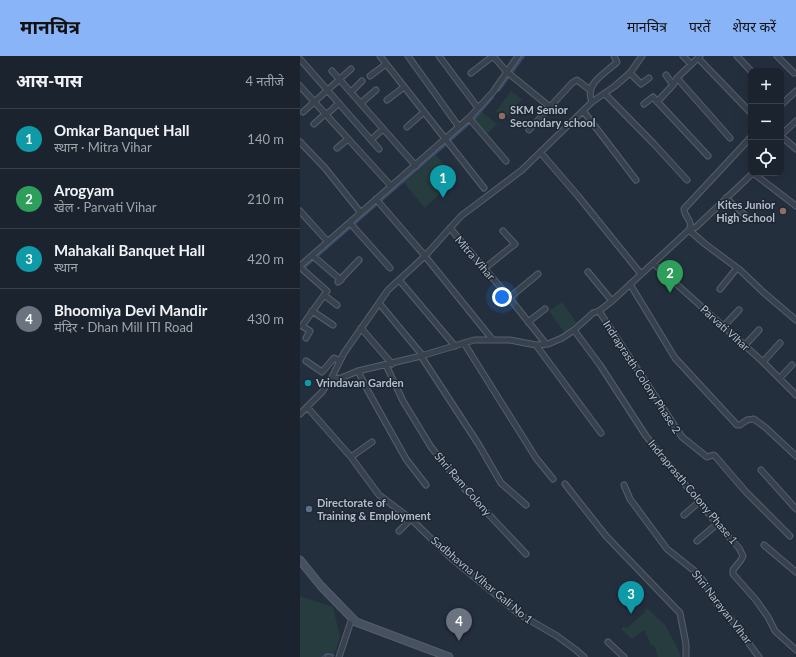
<!DOCTYPE html>
<html lang="hi">
<meta charset="utf-8">
<style>
:root{--surface:#1b232e;--page:#282f3a;--text:#f1f3f6;--muted:#a0a4aa;--line:#39404a;--accent:#8ab4f8}
body{margin:0;font-family:Lato,"Noto Sans Devanagari",sans-serif;background:var(--page);color:var(--text)}
.controls{position:absolute;right:12px;top:12px;display:grid;overflow:hidden;border-radius:8px;box-shadow:0 4px 16px #0002}
.controls button{width:36px;height:36px;display:grid;place-items:center;padding:0;border:0;border-bottom:1px solid var(--line);background:var(--surface);color:var(--text);font:20px sans-serif}
.you{position:absolute;left:202px;top:241px;width:14px;height:14px;margin:-10px;border:3px solid #fff;border-radius:50%;background:#1a73e8;box-shadow:0 0 0 6px #1a73e833}
.badge{display:grid;place-items:center;width:26px;height:26px;border-radius:50%;background:var(--accent);color:#fff;font-size:13px;font-weight:700}
.pin{position:absolute;translate:-50% -33px;filter:drop-shadow(0 1px 2px #0008)}
.pin::after{content:'';position:absolute;top:21px;width:14px;height:12px;background:inherit;clip-path:polygon(0 0,100% 0,50% 100%)}
.list{margin:0;padding:0;list-style:none}
h2{display:flex;justify-content:space-between;align-items:center;height:52px;margin:0;padding:0 16px;font-size:17px}
h2 small{font-size:13px;font-weight:400;color:var(--muted)}
.list li{display:grid;grid-template-columns:26px 1fr auto;gap:12px;align-items:center;box-sizing:border-box;height:60px;padding:0 16px;border-top:1px solid var(--line)}
.list b{display:block;font-size:15px;white-space:nowrap}
.list p{margin:0;font-size:13px;white-space:nowrap;color:var(--muted)}
.list em{font-size:13px;font-style:normal;color:var(--muted)}
.icon{flex:none;width:22px;height:22px;fill:none;stroke:currentColor;stroke-width:2;stroke-linecap:round;stroke-linejoin:round}
.map{position:relative;flex:none;width:496px;height:601px;overflow:hidden}
header{display:flex;align-items:center;gap:24px;box-sizing:border-box;height:56px;padding:0 20px;background:var(--accent);color:#111}
header strong{font-size:19px}
nav{display:flex;gap:22px;margin-inline-start:auto;font-size:14px}
main{display:flex}
aside{flex:1;background:var(--surface)}
.map>svg:first-child{display:block}
</style>
<header>
<strong>मानचित्र</strong>
<nav><a>मानचित्र</a><a>परतें</a><a>शेयर करें</a></nav>
</header>
<main>
<aside>
<h2>आस-पास<small>4 नतीजे</small></h2>
<ul class="list">
<li><span class="badge" style="background:#0f9aa8">1</span><div><b>Omkar Banquet Hall</b><p>स्थान · Mitra Vihar</p></div><em>140 m</em></li>
<li><span class="badge" style="background:#2e9e5b">2</span><div><b>Arogyam</b><p>खेल · Parvati Vihar</p></div><em>210 m</em></li>
<li><span class="badge" style="background:#0f9aa8">3</span><div><b>Mahakali Banquet Hall</b><p>स्थान</p></div><em>420 m</em></li>
<li><span class="badge" style="background:#6b7280">4</span><div><b>Bhoomiya Devi Mandir</b><p>मंदिर · Dhan Mill ITI Road</p></div><em>430 m</em></li>
</ul>
</aside>
<div class="map">
<svg width="496" height="601" viewBox="0 0 496 601">
<rect width="100%" height="100%" fill="#242f3e"/>
<path fill="#263c3f" d="M 211,35 L 222,43 L 205,63 L 196,55 Z
M 182,56 L 197,68 L 187,78 L 174,64 Z
M 136,99 L 157,124 L 144,134 L 125,152 L 104,127 Z
M 262,246 L 277,267 L 264,276 L 249,255 Z
M 0,540 L 33,551 L 40,581 L 34,599 L 26,598 L 22,601 L 0,601 Z
M 347,552 L 365,569 L 375,587 L 381,601 L 358,601 L 354,589 L 352,590 L 344,574 L 332,583 L 321,573 L 324,570 L 327,572 L 345,556 L 345,555 Z"/>
<g fill="none" stroke-linecap="round" stroke-linejoin="round">
<path stroke="#394c67" stroke-width="1.5" d="M 22,601 L 26,598 L 34,599"/>
<path stroke="#394c67" stroke-width="5.5" d="M 198,33 L 222,0
M 0,213 L 145,87 L 174,61 L 191,41"/>
<g stroke="#565f6c" stroke-width="7">
<path id="street" d="M 80,0 L 184,132
M 108,0 L 159,71
M 139,0 L 178,52
M 193,0 L 207,16 L 250,51 L 272,27 L 277,24 L 290,34
M 383,0 L 391,8
M 437,0 L 451,15
M 477,0 L 494,17
M 398,2 L 449,55
M 0,3 L 79,93
M 32,15 L 116,110
M 171,17 L 193,0
M 330,17 L 341,28 L 349,22
M 366,19 L 373,29
M 70,20 L 86,8
M 377,22 L 430,82
M 0,30 L 91,130
M 51,36 L 62,25
M 305,38 L 354,88 L 387,124
M 87,44 L 104,31
M 292,46 C 284,27 305,18 317,6 L 314,0
M 357,46 L 373,29 L 377,22 L 400,0
M 61,47 L 76,34
M 344,48 L 353,41 L 408,100
M 481,49 L 496,35
M 3,56 L 51,13
M 284,56 L 336,124
M 26,59 L 39,47
M 169,62 L 206,105
M 14,68 L 25,58
M 107,71 L 124,56
M 229,74 L 250,51
M 481,79 L 496,65
M 481,80 L 496,93
M 71,84 L 83,73
M 0,86 L 25,112 L 61,157
M 37,92 L 48,83
M 241,97 L 278,140 L 341,218
M 453,117 L 496,150
M 426,142 L 446,160
M 76,143 L 125,200 L 192,283
M 0,155 L 28,186
M 50,167 L 90,212
M 150,172 L 207,239 L 246,288
M 389,174 L 405,188 L 440,214 L 463,236 L 496,264
M 389,174 C 394,165 384,161 384,153 L 451,81
M 13,200 L 41,224
M 353,207 L 463,306 L 496,339
M 0,210 L 169,62 L 193,36 L 218,0
M 0,211 L 27,235 L 2,270 L 10,275 L 6,282
M 185,212 L 215,188 L 203,175
M 288,216 L 312,245
M 100,225 L 155,290
M 38,226 L 59,204
M 330,228 L 375,302 L 437,369 L 440,369 L 447,364 L 454,363 L 466,372 L 496,400
M 420,233 L 437,212
M 24,239 L 37,249
M 209,242 L 238,218
M 79,247 L 123,300
M 12,255 L 33,269
M 299,255 L 382,381 L 407,401 L 413,399 L 415,400 L 446,436 L 490,480
M 228,266 L 245,253
M 423,271 L 439,254
M 61,272 L 92,308
M 274,274 L 300,309 L 346,380 L 417,468 L 439,492 L 443,500 L 441,504 L 433,514 L 433,518 L 456,544 L 468,561 L 475,575 L 496,594
M 164,287 L 236,402 L 253,423
M 236,289 L 301,377
M 445,289 L 459,274
M 121,300 L 179,389 L 201,427 L 226,449
M 6,305 L 22,316 L 34,302 L 40,305
M 463,306 L 480,287
M 86,309 L 103,345 L 131,391 L 162,430 L 226,498
M 58,315 L 68,335 L 106,403 L 126,429
M 480,322 L 492,309
M 31,323 L 41,322 L 58,315 L 121,300 L 174,284 L 210,284 L 236,289 L 248,288 L 262,282 L 274,274 L 293,257 L 299,255 L 312,245 L 389,174 L 396,171 L 453,117
M 7,351 L 51,401 L 79,439 L 111,463 L 150,501 L 219,558 L 257,580 L 276,594 L 284,601
M 0,358 L 22,336 L 31,323 L 44,297 L 88,234 L 125,200 L 161,160 L 222,114 L 292,46 L 315,30 L 330,17 L 342,0
M 51,401 L 72,386
M 461,414 L 496,453
M 265,428 L 306,480 L 380,557 L 386,588 L 386,601
M 324,429 L 330,443 L 367,493 L 397,517 L 404,526 L 417,548 L 430,562 L 459,601
M 384,459 L 400,445
M 99,475 L 111,463
M 397,485 L 417,468
M 464,489 L 496,516
M 308,586 L 324,601
M 28,601 L 30,601
M 39,601 L 52,562"/>
</g>
<g stroke="#565f6c" stroke-width="9">
<path id="secondary" d="M 0,504 L 21,530 L 56,566 L 149,601"/>
</g>
<use href="#street" stroke="#38414e" stroke-width="5"/>
<use href="#secondary" stroke="#465061" stroke-width="7"/>
</g>
<g fill="#8d6e63" stroke="#1d2633" stroke-width="1.5">
<circle cx="202" cy="60" r="4"/>
<circle cx="483" cy="155" r="4"/>
</g>
<circle fill="#0f9aa8" stroke="#1d2633" stroke-width="1.5" cx="8" cy="327" r="4"/>
<circle fill="#5c6f8a" stroke="#1d2633" stroke-width="1.5" cx="9" cy="453" r="4"/>
<g text-anchor="middle" stroke-width="3" stroke-linejoin="round" paint-order="stroke">
<g font-size="11" font-weight="bold" fill="#b4bcc9" stroke="#1d2633" text-anchor="start">
<text x="210" y="58">SKM Senior<tspan x="210" dy="13">Secondary school</tspan></text>
<text x="475" y="153" text-anchor="end">Kites Junior<tspan x="475" dy="13">High School</tspan></text>
<text x="16" y="331">Vrindavan Garden</text>
<text x="17" y="451">Directorate of<tspan x="17" dy="13">Training &amp; Employment</tspan></text>
</g>
<g font-size="11" fill="#b4bcc9" stroke="#1d2633">
<text transform="translate(175 202) rotate(49)" y="4">Mitra Vihar</text>
<text transform="translate(425 272) rotate(42)" y="4">Parvati Vihar</text>
<text transform="translate(342 321) rotate(57)" y="4">Indraprasth Colony Phase 2</text>
<text transform="translate(163 428) rotate(49)" y="4">Shri Ram Colony</text>
<text transform="translate(393 436) rotate(50)" y="4">Indraprasth Colony Phase 1</text>
<text transform="translate(182 524) rotate(40)" y="4">Sadbhavna Vihar Gali No 1</text>
<text transform="translate(422 551) rotate(52)" y="4">Shri Narayan Vihar</text>
</g>
</g>
</svg>
<div class="controls">
<button>+</button>
<button>−</button>
<button><svg class="icon" aria-label="locate" viewBox="0 0 24 24"><circle cx="12" cy="12" r="6"/><path d="M12 2v4M12 18v4M2 12h4M18 12h4"/></svg></button>
</div>
<div class="you"></div>
<div class="pin badge" style="left:143px;top:142px;background:#0f9aa8">1</div>
<div class="pin badge" style="left:370px;top:237px;background:#2e9e5b">2</div>
<div class="pin badge" style="left:331px;top:558px;background:#0f9aa8">3</div>
<div class="pin badge" style="left:159px;top:585px;background:#6b7280">4</div>
</div>
</main>
